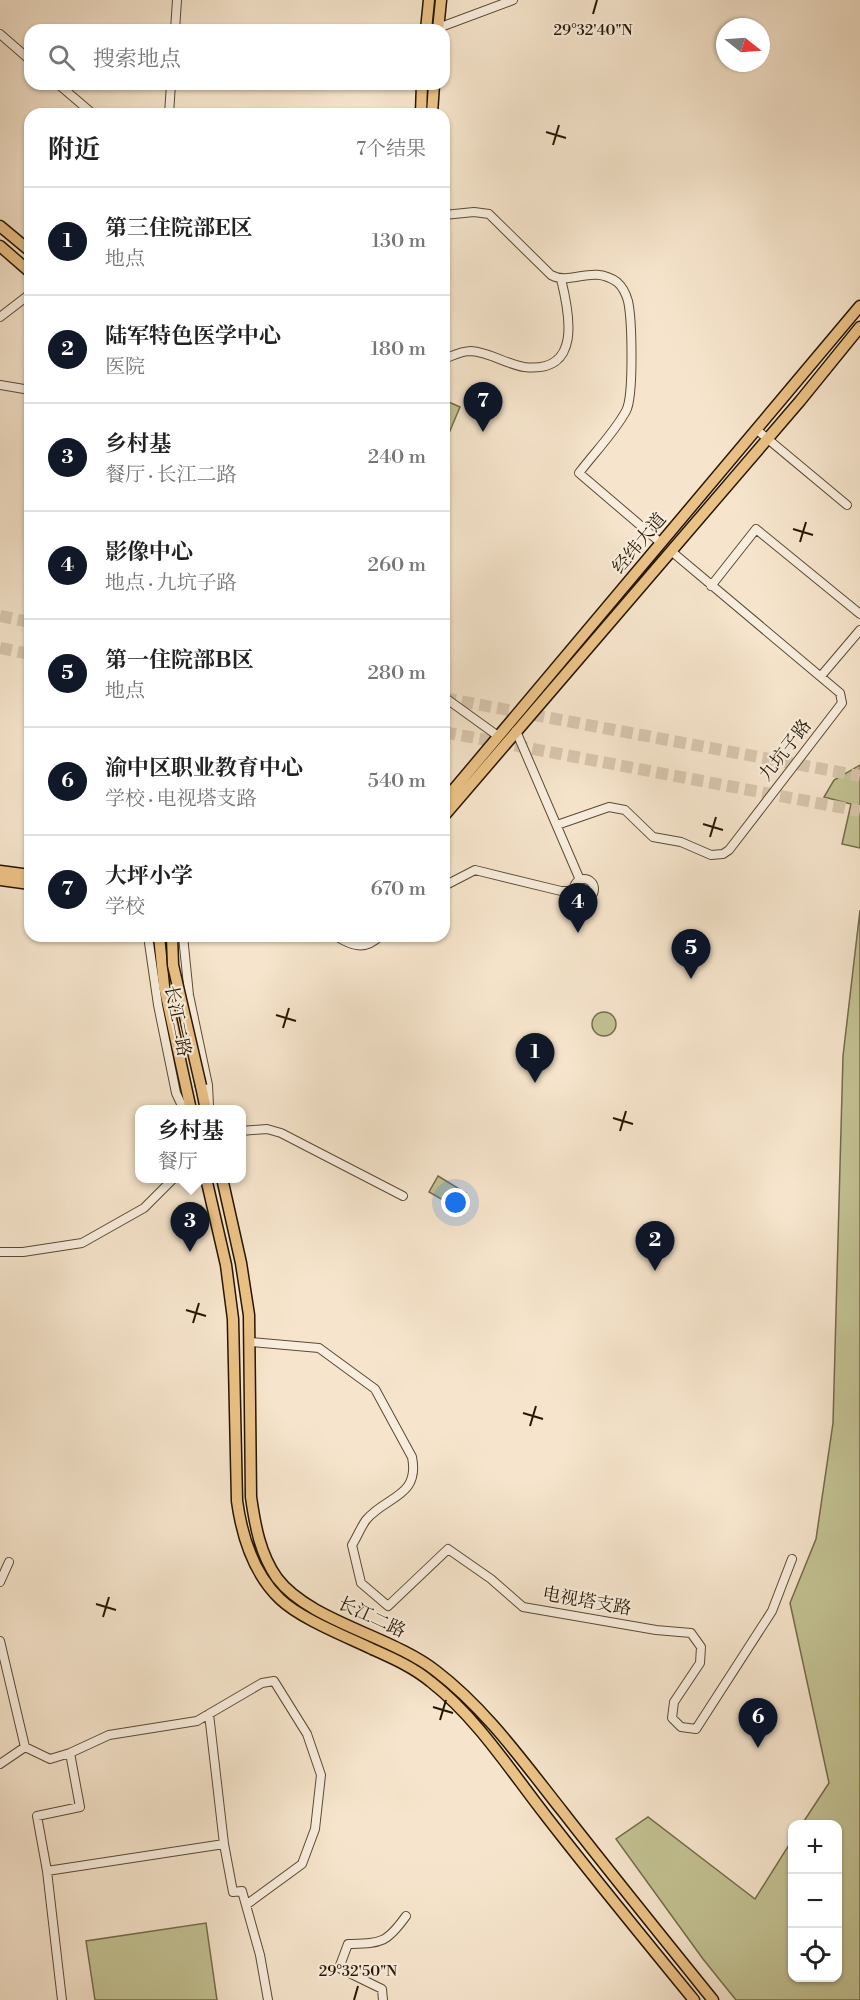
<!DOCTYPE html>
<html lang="zh">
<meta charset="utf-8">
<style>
:root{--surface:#fff;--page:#f6f6f6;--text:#222;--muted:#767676;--line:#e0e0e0;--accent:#111827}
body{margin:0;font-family:"Libre Bodoni","Noto Serif SC",serif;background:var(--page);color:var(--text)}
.controls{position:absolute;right:18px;bottom:18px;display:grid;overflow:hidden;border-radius:12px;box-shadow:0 2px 4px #0004}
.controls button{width:54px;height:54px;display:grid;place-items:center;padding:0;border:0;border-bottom:2px solid var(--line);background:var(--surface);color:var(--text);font:30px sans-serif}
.compass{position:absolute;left:716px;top:18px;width:54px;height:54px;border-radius:50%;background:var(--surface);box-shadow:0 2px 4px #0004;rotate:107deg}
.you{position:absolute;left:456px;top:1203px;width:21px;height:21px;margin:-15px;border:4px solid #fff;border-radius:50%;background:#1a73e8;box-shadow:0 0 0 9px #1a73e833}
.badge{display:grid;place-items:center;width:39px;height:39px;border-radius:50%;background:var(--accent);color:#fff;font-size:20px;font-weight:700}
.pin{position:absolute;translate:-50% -50px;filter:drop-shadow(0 2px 3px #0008)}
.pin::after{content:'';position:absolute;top:32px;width:21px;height:18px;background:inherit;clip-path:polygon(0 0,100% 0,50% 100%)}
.popup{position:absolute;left:135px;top:1105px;width:111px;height:78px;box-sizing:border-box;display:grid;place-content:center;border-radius:12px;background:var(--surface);filter:drop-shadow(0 2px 4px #0005);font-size:20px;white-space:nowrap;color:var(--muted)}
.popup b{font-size:22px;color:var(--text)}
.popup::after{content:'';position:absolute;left:50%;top:100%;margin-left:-12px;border:12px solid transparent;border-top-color:var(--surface)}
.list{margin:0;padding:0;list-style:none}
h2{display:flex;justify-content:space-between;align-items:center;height:78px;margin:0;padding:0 24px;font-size:26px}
h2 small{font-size:20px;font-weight:400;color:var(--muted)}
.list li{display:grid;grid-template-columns:39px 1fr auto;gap:18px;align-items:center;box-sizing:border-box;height:108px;padding:0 24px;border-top:2px solid var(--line)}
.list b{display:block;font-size:22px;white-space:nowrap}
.list p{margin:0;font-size:20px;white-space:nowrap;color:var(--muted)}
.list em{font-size:20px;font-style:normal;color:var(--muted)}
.icon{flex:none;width:33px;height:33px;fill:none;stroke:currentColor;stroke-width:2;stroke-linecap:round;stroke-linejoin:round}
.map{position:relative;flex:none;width:860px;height:2000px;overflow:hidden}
.search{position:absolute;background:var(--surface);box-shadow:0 2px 4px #0004;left:24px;top:24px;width:426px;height:66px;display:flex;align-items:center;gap:15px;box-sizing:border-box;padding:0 21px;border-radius:18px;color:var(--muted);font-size:22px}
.panel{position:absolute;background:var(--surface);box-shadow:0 2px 4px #0004;left:24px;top:108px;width:426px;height:834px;border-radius:18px}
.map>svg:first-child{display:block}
</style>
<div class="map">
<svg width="860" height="2000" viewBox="0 0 860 2000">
<rect width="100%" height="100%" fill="#f6e5cc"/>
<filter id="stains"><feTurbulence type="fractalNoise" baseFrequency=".00333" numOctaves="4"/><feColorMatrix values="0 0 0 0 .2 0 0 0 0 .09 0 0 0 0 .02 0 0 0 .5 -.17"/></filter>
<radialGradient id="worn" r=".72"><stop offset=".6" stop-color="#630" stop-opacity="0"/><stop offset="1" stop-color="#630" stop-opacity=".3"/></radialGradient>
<path fill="#c3c293" stroke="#746c4a" stroke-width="1.5" d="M 444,400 L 460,407 L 444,445 Z
M 860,765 L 860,848 L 842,844 L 851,804 L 824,797 L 834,780 Z
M 860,910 L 860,2000 L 736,2000 L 703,1959 L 616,1839 L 648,1817 L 755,1899 L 792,1840 L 792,1978 L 838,1978 L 838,1824 L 802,1824 L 829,1783 L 790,1603 L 816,1539 L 833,1423 L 843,1056 Z
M592 1024a12 12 0 1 1 24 0a12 12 0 1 1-24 0Z
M 438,1176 L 466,1193 L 457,1208 L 429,1192 Z
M 206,1923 L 217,2000 L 95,2000 L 86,1941 Z"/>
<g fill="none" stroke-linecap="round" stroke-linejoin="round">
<path stroke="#d7c6ad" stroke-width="12" stroke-dasharray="12 6" stroke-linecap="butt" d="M 0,616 L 30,622
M 0,648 L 30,654
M 444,698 L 860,776
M 444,732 L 860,811"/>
<g stroke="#5a4a33" stroke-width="10">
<path id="minor" d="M 438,28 L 513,0
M 175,30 L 177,0
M 0,34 L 30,60
M 58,84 L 93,114
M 169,114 L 171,84
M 444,215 L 474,212 L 489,214 L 551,275 C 571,286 592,264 617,282 C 623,287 626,294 628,301 C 632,319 634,396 626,411 C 614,433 594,453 579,473 L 661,543
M 0,317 L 30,294
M 444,359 C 452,356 461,351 471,351 C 489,352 506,364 524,367 C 582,374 570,315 561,279
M 0,385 L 30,390
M 757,430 L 847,505
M 711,586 L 756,529 L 860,614
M 821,676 L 860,630
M 444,697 L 498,736
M 516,731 L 580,880
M 557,825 L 609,807 L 625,810 L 653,837 L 681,842 L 711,855 L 723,854 L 729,850 L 842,703 L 840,693 L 671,551
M574 889a10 10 0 1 1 20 0a10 10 0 1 1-20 0Z
M 444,886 L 475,870 L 561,891 L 575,891
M 148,936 L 158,1005 L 176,1093 L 184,1110
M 183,936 L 189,995 L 208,1085 L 209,1106
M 336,936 C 352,946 365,951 380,936
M 241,1131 L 267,1129 L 281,1133 L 403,1196
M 0,1252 L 23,1252 L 82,1243 L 144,1208 L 174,1178
M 250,1342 L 319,1348 L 375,1389 L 412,1457 C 420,1497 386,1496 366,1520 C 361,1527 357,1537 352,1545 L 361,1583 L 388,1606 L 448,1549 L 491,1579 L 523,1607 L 656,1630 L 691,1633 L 701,1647 L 700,1663 L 674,1702 L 672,1718 L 681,1727 L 696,1729 L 772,1611 L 792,1559
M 0,1582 L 9,1562
M 0,1641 L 25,1747 L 50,1759 L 70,1753 L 109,1735 L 197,1721 L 262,1683 L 274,1681 L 307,1734 L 321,1775 L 315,1829 L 302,1864 L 246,1905
M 209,1714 L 224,1844 L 233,1892 L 242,1891 L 260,1955 L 268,2000
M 0,1764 L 25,1747
M 47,1871 L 224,1844
M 62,2000 L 47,1871 L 37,1816 L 80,1807 L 70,1753
M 383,2000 L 382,1989 L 339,1968 L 348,1944 C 381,1943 386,1944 406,1916"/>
</g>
<g stroke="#261600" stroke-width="13">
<path id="major" d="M 426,30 L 429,0
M 438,30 L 441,0
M 421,114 L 422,84
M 432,114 L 434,84
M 0,226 L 30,251
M 0,246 L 30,272
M 444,801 L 860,306
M 444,816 L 800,401 L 860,327
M 0,871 L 30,875
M 0,880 L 30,884
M 159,936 L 164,986 L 191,1110
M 201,1086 L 206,1110
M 206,1178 L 226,1265 L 233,1319 L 237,1501 C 242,1537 253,1573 280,1599 C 301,1619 345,1636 372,1649 C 392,1658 413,1667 431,1682 C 477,1718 510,1770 546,1816 C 594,1878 644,1939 694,2000
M 222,1178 L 241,1263 L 249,1315 L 251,1497 C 255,1525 260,1554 277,1578 C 309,1621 392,1636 436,1671 C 486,1709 524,1763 563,1812 C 612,1875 663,1938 713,2000"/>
</g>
<use href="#minor" stroke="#f9eede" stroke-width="8"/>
<use href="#major" stroke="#ebc286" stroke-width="10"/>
<g stroke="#261600" stroke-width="13" stroke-linecap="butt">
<path id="major-bridge" d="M 172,936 L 173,965 L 201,1086"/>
</g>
<use href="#major-bridge" stroke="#ebc286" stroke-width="10"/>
</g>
<path fill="none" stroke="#261600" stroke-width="2" d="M 593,14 L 597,0M 546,132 L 566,138M 553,145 L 559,125M 793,529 L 813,535M 800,542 L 806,522M 703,824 L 723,830M 710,837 L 716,817M 276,1015 L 296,1021M 283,1028 L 289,1008M 613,1118 L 633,1124M 620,1131 L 626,1111M 186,1310 L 206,1316M 193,1323 L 199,1303M 523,1413 L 543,1419M 530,1426 L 536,1406M 96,1604 L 116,1610M 103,1617 L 109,1597M 433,1707 L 453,1713M 440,1720 L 446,1700M 354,2000 L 358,1986"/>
<g text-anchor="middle" stroke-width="4.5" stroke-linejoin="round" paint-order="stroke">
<g font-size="18" fill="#261600" stroke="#f9eede">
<text transform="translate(639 543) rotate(-50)" y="6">经纬大道</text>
<text transform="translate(785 750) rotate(-52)" y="6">九坑子路</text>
<text transform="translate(178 1021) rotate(79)" y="6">长江二路</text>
<text transform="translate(587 1601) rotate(10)" y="6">电视塔支路</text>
<text transform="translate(372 1617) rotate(25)" y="6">长江二路</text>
</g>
</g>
<g font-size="15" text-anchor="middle" fill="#261600" stroke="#f9eede" stroke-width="4.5" stroke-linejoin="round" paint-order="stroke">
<text x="593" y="35">29°32'40"N</text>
<text x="358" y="1976">29°32'50"N</text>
</g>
<rect width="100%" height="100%" filter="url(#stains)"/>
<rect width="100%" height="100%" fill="url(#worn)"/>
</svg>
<div class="controls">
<button>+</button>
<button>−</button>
<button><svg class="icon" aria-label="locate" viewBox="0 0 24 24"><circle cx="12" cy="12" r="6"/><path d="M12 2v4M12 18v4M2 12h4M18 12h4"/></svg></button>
</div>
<svg class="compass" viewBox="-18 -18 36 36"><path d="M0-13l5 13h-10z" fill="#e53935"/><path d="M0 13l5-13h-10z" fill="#767676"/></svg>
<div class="you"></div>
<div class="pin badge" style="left:535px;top:1083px">1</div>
<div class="pin badge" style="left:655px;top:1271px">2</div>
<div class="pin badge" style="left:190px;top:1252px">3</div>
<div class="popup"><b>乡村基</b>餐厅</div>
<div class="pin badge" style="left:578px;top:933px">4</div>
<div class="pin badge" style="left:691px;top:979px">5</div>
<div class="pin badge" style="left:758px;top:1748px">6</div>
<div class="pin badge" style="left:483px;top:432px">7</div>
<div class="search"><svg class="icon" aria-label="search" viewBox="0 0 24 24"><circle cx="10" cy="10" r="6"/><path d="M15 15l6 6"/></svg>搜索地点</div>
<section class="panel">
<h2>附近<small>7个结果</small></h2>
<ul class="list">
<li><span class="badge">1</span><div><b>第三住院部E区</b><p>地点</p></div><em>130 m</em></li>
<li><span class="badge">2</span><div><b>陆军特色医学中心</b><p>医院</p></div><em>180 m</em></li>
<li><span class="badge">3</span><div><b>乡村基</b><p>餐厅 · 长江二路</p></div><em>240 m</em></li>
<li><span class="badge">4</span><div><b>影像中心</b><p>地点 · 九坑子路</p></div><em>260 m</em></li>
<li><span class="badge">5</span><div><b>第一住院部B区</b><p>地点</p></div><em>280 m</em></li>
<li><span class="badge">6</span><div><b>渝中区职业教育中心</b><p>学校 · 电视塔支路</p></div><em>540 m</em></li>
<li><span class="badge">7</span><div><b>大坪小学</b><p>学校</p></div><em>670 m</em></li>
</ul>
</section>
</div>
